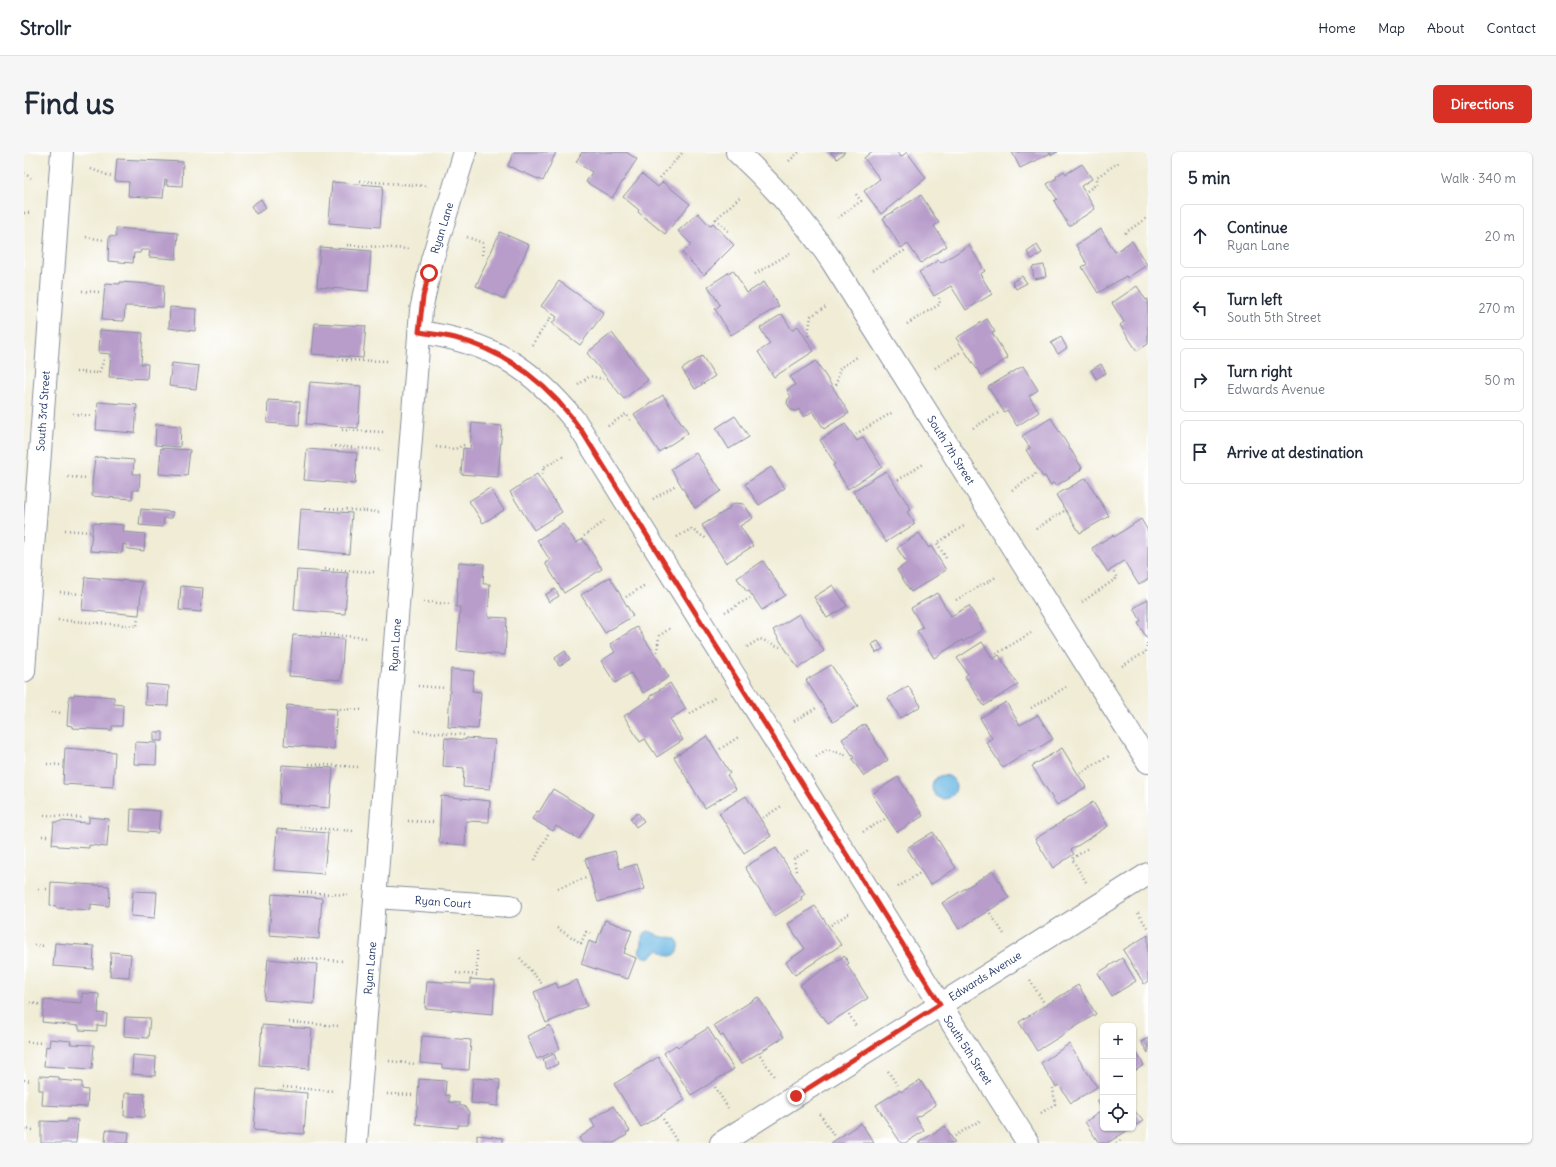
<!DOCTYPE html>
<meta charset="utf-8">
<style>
:root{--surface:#fff;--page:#f6f6f7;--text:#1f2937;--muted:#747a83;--line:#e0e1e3;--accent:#d93025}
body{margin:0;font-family:Delius,sans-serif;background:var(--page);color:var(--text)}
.controls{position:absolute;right:12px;bottom:12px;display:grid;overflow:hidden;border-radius:6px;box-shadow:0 1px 3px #0004}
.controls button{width:36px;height:36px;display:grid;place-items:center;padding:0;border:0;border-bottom:1px solid var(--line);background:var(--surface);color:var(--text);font:20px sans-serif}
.stop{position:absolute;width:12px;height:12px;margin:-9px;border:3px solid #d93025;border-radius:50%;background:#fff}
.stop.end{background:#d93025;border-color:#fff;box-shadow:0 1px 4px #0008}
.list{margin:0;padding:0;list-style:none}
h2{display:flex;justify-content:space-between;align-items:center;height:52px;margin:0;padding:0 16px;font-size:17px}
h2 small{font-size:13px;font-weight:400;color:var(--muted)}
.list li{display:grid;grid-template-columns:26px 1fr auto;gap:12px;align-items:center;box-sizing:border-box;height:64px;margin:0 8px 8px;padding:0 8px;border:1px solid var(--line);border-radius:6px}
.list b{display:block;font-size:15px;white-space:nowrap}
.list p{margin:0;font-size:13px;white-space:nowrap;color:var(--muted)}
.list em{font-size:13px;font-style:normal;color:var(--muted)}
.icon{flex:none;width:22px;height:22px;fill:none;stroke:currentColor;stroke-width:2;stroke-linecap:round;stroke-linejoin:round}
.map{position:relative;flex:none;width:1124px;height:991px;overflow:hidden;border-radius:6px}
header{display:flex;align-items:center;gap:24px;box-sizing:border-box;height:56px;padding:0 20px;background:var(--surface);border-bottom:1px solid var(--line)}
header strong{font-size:19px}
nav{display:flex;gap:22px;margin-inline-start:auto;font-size:14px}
.intro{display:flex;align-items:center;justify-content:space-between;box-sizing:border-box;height:96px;padding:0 24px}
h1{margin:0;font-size:28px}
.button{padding:10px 18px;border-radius:6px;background:var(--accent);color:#fff;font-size:14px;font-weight:700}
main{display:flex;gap:24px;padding:0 24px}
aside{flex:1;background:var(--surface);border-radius:6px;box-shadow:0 1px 3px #0004}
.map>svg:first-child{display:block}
</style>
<header>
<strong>Strollr</strong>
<nav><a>Home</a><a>Map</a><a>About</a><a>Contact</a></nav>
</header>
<div class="intro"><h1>Find us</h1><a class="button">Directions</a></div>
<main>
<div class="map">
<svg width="1124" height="991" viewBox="0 0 1124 991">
<rect width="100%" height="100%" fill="#fff"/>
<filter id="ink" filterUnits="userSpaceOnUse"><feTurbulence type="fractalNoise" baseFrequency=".025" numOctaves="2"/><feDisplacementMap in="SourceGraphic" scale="8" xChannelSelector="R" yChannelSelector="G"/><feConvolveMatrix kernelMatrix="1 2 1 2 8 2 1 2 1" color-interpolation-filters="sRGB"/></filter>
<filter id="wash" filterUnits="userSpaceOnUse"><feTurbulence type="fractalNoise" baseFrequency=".012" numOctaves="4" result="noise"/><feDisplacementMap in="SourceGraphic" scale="16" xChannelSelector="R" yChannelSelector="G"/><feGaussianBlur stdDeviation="0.9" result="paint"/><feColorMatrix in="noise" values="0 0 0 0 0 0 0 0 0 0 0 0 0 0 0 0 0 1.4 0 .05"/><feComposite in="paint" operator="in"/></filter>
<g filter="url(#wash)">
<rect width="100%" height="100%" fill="#f0ecd5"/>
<path fill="#68b6e2" stroke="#4272a0" d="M908 635a12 12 0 1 1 24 0a12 12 0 1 1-24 0Z
M 624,779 C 630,780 634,784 639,785 C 644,786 648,784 652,787 C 658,792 655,804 646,804 C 643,804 638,800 635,798 L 632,800 L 625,806 L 618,804 C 612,798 618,797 618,790 C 618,788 618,786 618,784 L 621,780 Z"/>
<g id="blocks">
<path fill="#b89dcb" d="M 490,0 L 532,0 L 519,29 L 484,14 Z
M 558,0 L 602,0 L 613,7 L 588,46 L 562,30 L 568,20 L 552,10 Z
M 806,0 L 821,0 L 813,7 Z
M 847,0 L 873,0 L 877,5 L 883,0 L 902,26 L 857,62 L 840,39 L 856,27 L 840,6 Z
M 988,0 L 1034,0 L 1027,3 L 1027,1 L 996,16 Z
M 93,7 L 159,10 L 158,34 L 142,33 L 143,28 L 141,27 L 139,46 L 104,44 L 105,30 L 91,29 Z
M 1058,12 L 1068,27 L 1057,34 L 1071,57 L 1045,74 L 1030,49 L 1033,47 L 1023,32 L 1033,26 L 1032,24 L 1040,19 L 1042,22 Z
M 618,22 L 634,35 L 639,30 L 666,52 L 641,82 L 614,60 L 615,58 L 599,45 Z
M 308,30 L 359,34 L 356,75 L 305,71 Z
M 897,43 L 915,71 L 910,74 L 923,94 L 897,111 L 884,92 L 877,96 L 859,66 Z
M 237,47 L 242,56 L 232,62 L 227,54 Z
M 674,61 L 686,74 L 689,71 L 710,93 L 680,123 L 658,101 L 667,92 L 654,79 Z
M 92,76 L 154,81 L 152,107 L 125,105 L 126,98 L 117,98 L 116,101 L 110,101 L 109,111 L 84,109 L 85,84 L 92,85 Z
M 1077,77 L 1091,100 L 1108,89 L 1123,113 L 1103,126 L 1102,124 L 1074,141 L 1058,115 L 1063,112 L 1052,93 Z
M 476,80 L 505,93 L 480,147 L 452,134 Z
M 945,93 L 961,119 L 956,122 L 968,142 L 942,158 L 927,134 L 910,144 L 895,120 L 915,108 L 917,111 Z
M 1013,93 L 1018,101 L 1008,107 L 1003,100 Z
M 296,95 L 347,99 L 344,139 L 293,135 Z
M 1020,113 L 1022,125 L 1010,127 L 1008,115 Z
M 709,118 L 723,141 L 740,130 L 755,154 L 707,183 L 691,157 L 696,153 L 684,134 Z
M 998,124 L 1003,131 L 992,137 L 988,130 Z
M 535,129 L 580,161 L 556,193 L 528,172 L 533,165 L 517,154 Z
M 96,130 L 140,133 L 139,155 L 101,154 L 100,169 L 78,168 L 81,131 L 96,132 Z
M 1113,134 L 1122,148 L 1124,147 L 1124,192 L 1113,199 L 1096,173 L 1100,170 L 1088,151 Z
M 146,155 L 172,157 L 171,179 L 145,176 Z
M 758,162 L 768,178 L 774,174 L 790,199 L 750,225 L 734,200 L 746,192 L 736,176 Z
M 963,167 L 971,180 L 968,181 L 984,206 L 957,223 L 932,186 Z
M 291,171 L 342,174 L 339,206 L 288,202 Z
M 76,178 L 119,181 L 117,212 L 124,212 L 123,227 L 85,225 L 87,202 L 75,201 Z
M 588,181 L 624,228 L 600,247 L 563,201 Z
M 1037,185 L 1043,196 L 1034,202 L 1027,191 Z
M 678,204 L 691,224 L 671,237 L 658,217 Z
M 792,209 L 825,261 L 800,277 L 789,259 L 780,265 L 775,257 L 772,259 L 767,258 L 763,251 L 764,247 L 767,245 L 763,238 L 771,233 L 766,225 Z
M 148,211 L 175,214 L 172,237 L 145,234 Z
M 1077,212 L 1082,221 L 1072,227 L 1067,218 Z
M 999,214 L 1014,238 L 1005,244 L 1015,260 L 993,274 L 983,258 L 980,260 L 964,235 Z
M 286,230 L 337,234 L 334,276 L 282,272 Z
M 639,243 L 664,281 L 635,300 L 610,262 Z
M 244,248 L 276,250 L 275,273 L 243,271 Z
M 74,250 L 113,253 L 111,281 L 72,278 Z
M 711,264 L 725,285 L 705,297 L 692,276 Z
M 1027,266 L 1058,316 L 1056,317 L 1057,318 L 1032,334 L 1029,331 L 1026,333 L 1021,324 L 1019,325 L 1002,298 L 1006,296 L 998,284 Z
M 448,271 L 478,274 L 474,325 L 437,322 L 439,296 L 446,297 Z
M 132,272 L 157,274 L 156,295 L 131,293 Z
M 821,272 L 833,289 L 839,285 L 858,315 L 824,337 L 809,313 L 811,312 L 796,288 Z
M 137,296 L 166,298 L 163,324 L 135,322 Z
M 283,297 L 333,301 L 331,332 L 280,328 Z
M 672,301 L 697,339 L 671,356 L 647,317 Z
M 75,305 L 110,308 L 109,322 L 116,322 L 115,338 L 109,338 L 108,347 L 68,344 L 68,331 L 71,306 Z
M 747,315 L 761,336 L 735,353 L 721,332 Z
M 862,319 L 887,357 L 883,360 L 891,372 L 862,390 L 829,339 Z
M 513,322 L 538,360 L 510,378 L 486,340 Z
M 1062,326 L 1085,364 L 1056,381 L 1032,343 Z
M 466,336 L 480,358 L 459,371 L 445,349 Z
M 711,351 L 720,352 L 729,366 L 716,374 L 729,394 L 702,411 L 678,373 L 705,357 L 705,355 Z
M 117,357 L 149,360 L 148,366 L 140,366 L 139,375 L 115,373 Z
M 277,357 L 328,361 L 325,402 L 274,397 Z
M 1117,367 L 1124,379 L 1124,427 L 1115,433 L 1100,409 L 1084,420 L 1068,396 L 1089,383 L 1090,385 Z
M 69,371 L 100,373 L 99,380 L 121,382 L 120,399 L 105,397 L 103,396 L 103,393 L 99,392 L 98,401 L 66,399 Z
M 539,372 L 552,391 L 559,387 L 578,417 L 540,441 L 521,411 L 526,408 L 513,388 Z
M 895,381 L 905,396 L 907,394 L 922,418 L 887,440 L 873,418 L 883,411 L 873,396 Z
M 739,409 L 761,443 L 738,458 L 725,439 L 723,440 L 713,426 Z
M 435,410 L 460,412 L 459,432 L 466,432 L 464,465 L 483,466 L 481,503 L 433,499 L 436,455 L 432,455 Z
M 273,418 L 324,421 L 321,462 L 270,458 Z
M 61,425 L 118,430 L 115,463 L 58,458 Z
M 586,425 L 609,464 L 581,481 L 557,443 Z
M 809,433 L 823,454 L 803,466 L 790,445 Z
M 157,434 L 179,436 L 177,460 L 155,458 Z
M 531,437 L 535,444 L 525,450 L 521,443 Z
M 913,441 L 927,464 L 945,454 L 959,477 L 939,490 L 938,488 L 910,506 L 893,479 L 899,476 L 887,456 Z
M 1124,447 L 1124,488 L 1114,471 L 1117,469 L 1110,456 Z
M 775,462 L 800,499 L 774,516 L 749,478 Z
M 613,475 L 645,525 L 619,541 L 607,521 L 591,531 L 577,509 L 591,500 L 586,492 Z
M 269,483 L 320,487 L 317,528 L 265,524 Z
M 854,489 L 859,497 L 852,501 L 848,492 Z
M 958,490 L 969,507 L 975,503 L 994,533 L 960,554 L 941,524 L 944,522 L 933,506 Z
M 541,499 L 546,507 L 535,514 L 531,506 Z
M 807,513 L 834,554 L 809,570 L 782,528 Z
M 427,517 L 450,519 L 448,539 L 457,540 L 454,577 L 424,575 Z
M 646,531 L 662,557 L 646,567 L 659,588 L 633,605 L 621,587 L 616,590 L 600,564 L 627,546 L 626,544 Z
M 122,532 L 145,534 L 144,554 L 121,553 Z
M 884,534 L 897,554 L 876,566 L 864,546 Z
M 50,542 L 90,545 L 90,552 L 99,553 L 98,574 L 88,574 L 88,578 L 48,576 L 48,574 L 43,573 L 45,544 L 50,544 Z
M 982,550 L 996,573 L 1014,563 L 1029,587 L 1008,600 L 1007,598 L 979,616 L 962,590 L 968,586 L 956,566 Z
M 263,553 L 313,557 L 310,597 L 260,593 Z
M 841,572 L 864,608 L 840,624 L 828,607 L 830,606 L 818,587 Z
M 130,580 L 139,580 L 139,589 L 130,589 Z
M 683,584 L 706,621 L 703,623 L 712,637 L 681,656 L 650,605 Z
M 421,586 L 442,588 L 442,586 L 471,588 L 466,637 L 439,635 L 440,616 L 419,614 Z
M 111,590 L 133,591 L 132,613 L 110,612 Z
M 41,596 L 91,600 L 89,635 L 39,632 Z
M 1038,596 L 1062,635 L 1033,653 L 1008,614 Z
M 258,613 L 309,616 L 306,656 L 255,652 Z
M 874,625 L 899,664 L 873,680 L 848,642 Z
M 529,637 L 570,662 L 555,687 L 532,674 L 529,679 L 508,667 L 513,659 L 515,660 Z
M 417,644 L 466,649 L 465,670 L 442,669 L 441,693 L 415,691 Z
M 722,644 L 747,684 L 720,701 L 695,661 Z
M 1069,650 L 1084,674 L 1047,698 L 1050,702 L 1029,716 L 1011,687 Z
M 107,657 L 136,659 L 134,681 L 106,679 Z
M 614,661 L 620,669 L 612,675 L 606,666 Z
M 65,665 L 85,667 L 83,695 L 65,693 L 65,696 L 34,694 L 34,693 L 28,692 L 30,670 L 36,670 L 36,669 L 65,671 Z
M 253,677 L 304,681 L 300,722 L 250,718 Z
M 909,680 L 932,716 L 906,733 L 883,696 Z
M 752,696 L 781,742 L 777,745 L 778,747 L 751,764 L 721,715 Z
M 591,699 L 596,717 L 613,712 L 621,737 L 574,750 L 561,707 Z
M 969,719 L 985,746 L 935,777 L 918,751 Z
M 27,730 L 85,734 L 85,737 L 86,738 L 85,754 L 67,752 L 67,758 L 32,756 L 32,754 L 26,753 Z
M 109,739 L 133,740 L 131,766 L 107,764 Z
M 248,742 L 298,746 L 295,787 L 245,783 Z
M 791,754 L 817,793 L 771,823 L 762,810 L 781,797 L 764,772 Z
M 581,768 L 608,778 L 600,801 L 612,806 L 604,827 L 592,823 L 592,824 L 557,812 L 565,789 L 572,792 Z
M 1124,783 L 1124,829 L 1120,832 L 1099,798 Z
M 31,791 L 70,794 L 69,817 L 29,814 Z
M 87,800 L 107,802 L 105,825 L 86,824 Z
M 820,804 L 825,811 L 823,813 L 844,846 L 804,872 L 799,864 L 798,865 L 776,833 Z
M 1098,806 L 1112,829 L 1088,844 L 1074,821 Z
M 244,807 L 293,812 L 290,852 L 240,848 Z
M 446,827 L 471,829 L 469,862 L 401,856 L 403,829 L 446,832 Z
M 553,828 L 563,854 L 522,871 L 510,840 L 532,831 L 534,836 Z
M 1054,833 L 1072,862 L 1013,899 L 995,870 Z
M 58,841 L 75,842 L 74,861 L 83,862 L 82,874 L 73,873 L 73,879 L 55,878 L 55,874 L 18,870 L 20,848 L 58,851 Z
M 734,845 L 760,885 L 717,912 L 699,883 L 697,884 L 690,873 Z
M 101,865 L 126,866 L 124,886 L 100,884 Z
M 238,873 L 288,877 L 285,917 L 235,913 Z
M 526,873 L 536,897 L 513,907 L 503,884 Z
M 684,876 L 710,917 L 667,943 L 640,901 L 652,893 L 654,895 Z
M 398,884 L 447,888 L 445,918 L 418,916 L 418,913 L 396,911 Z
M 1124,886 L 1124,901 L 1117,890 Z
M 26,887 L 47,889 L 46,892 L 70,893 L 68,917 L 20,914 L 22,894 L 25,895 Z
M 1045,892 L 1073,935 L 1047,951 L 1035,933 L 1032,935 L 1017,911 Z
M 1109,895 L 1120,913 L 1109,920 Z
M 530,902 L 534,912 L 523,917 L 519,907 Z
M 109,903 L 132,905 L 131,924 L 108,922 Z
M 634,905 L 661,948 L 617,975 L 590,932 Z
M 15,924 L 35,925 L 35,928 L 58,930 L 58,937 L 64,938 L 63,955 L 18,953 L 19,938 L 15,938 Z
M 449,926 L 476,928 L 474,954 L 447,951 Z
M 395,927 L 422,929 L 421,943 L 425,943 L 425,950 L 436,951 L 436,954 L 440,954 L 445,960 L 444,973 L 434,973 L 434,976 L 392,972 Z
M 896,928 L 912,953 L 892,966 L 900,979 L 881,991 L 877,991 L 852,953 L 876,938 L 877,940 Z
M 233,937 L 283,941 L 280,982 L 230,978 Z
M 101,941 L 121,942 L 120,965 L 100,964 Z
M 1079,945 L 1079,958 L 1073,949 Z
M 589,954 L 606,979 L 602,981 L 603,983 L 590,991 L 558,991 L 555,986 L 571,975 L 567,968 Z
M 1109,957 L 1119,969 L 1109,975 Z
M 1079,958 L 1079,976 L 1108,976 L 1083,991 L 1075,991 L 1061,970 Z
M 43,967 L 54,968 L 52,991 L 17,991 L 17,969 L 43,970 Z
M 837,971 L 850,991 L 807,991 Z
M 921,974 L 931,991 L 894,991 Z
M 82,978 L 105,980 L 104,991 L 81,991 Z
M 453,983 L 479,986 L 479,991 L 453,991 Z"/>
</g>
</g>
<g filter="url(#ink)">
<use href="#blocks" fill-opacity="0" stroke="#868e9a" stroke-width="1"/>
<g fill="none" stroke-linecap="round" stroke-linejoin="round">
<g stroke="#868e9a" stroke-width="24">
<path id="minor" d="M 713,0 C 748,32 780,68 807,108 L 1124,610
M 395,180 C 466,190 507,214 552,270 L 902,830 L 1004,991
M 0,519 L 38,0
M 351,745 L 486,754
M 332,991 L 397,158 L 408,108 L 441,0
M 697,991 L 1124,722"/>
</g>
<path stroke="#868e9a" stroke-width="2.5" stroke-dasharray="1 3" stroke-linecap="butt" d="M 765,9 L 775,0
M 67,17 L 89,25
M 0,21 L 7,26
M 636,26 L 659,0
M 336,29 L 404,34
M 1063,39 L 1073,32 L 1073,25 L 1095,10
M 0,61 L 5,61
M 814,66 L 837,49 L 831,41
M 704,79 L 692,67 L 717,44
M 1101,81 L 1124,65
M 62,85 L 80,88
M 443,85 L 459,91 L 459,106
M 323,93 L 385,97
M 849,118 L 883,97
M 731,122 L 766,101
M 58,139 L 76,140
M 883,172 L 916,152 L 915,146
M 784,184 L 787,164 L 802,155
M 508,193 L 527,165
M 314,208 L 365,209
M 911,216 L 938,199
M 52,220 L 75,221 L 81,205
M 554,233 L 566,224 L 579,227
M 812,233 L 816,216 L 833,205
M 49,262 L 68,264
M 584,274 L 602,262 L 607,269
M 949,276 L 976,260
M 318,278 L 360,280
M 832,282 L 869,260
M 307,294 L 359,298
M 412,295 L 431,297 L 442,292
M 518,322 L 520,315 L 540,304
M 44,325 L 64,326
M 874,328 L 901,311
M 988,338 L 1011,323 L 1012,319
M 629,347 L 652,333
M 302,356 L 355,360
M 1012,377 L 1040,359
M 41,378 L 66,380
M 560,384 L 581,369
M 653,385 L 667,377 L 683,387
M 922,406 L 913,391 L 940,374
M 301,417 L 350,420
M 36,440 L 56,442
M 602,445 L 621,433
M 932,448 L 972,425
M 400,450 L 428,452
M 1058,450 L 1093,426 L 1089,419
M 701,460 L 726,446
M 34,468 L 113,474 L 114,466
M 297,482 L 345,486
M 723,495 L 736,487 L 756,495
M 633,500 L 635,484 L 648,475
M 972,502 L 1007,481
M 1098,514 L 1122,500 L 1123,491
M 394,534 L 421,536
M 1007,556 L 1042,535
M 316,557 L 340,558
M 27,560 L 39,561
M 666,562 L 692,545
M 770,569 L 794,555
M 391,579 L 441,583
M 696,597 L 716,584
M 792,605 L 803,597 L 824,604
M 23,612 L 36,613
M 285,612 L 335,615
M 1056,621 L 1085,604
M 20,663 L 60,666
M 739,666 L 759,653
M 384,669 L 411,670
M 276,675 L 330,679
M 839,680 L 861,667
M 18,684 L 26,684
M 511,708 L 524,682
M 772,719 L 770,707 L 787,697
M 1062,730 L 1048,707 L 1064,696
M 874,735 L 896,721
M 534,736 L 562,726
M 14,737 L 23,737
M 275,740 L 325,743
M 966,761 L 980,782
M 1114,761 L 1124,777
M 807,773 L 827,760
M 533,776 L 557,791 L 562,780 L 569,783
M 10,793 L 21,794
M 269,806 L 320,809
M 496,806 L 519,833
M 432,821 L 453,823 L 453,799
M 1006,828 L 1020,851
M 6,851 L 15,852
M 825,862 L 832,875
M 265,870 L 315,874
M 3,890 L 19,891
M 736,903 L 751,926
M 365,909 L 391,912
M 864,919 L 873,933
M 0,928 L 8,929
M 259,935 L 310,939
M 691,935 L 704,956
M 363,942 L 391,943
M 1017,961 L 1031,952 L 1029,936
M 796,962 L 810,984
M 639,967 L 652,988
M 0,977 L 10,978
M 931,984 L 957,968
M 1092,991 L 1097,988"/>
<use href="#minor" stroke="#fff" stroke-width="22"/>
</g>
</g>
<g fill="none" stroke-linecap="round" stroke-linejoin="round" filter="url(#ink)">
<path stroke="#d93025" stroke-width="5" d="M 405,121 L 399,145 L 395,180 C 407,182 419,183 431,186 C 485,200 529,236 559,281 L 916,852 L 772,944"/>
</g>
<g text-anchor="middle" stroke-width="3" stroke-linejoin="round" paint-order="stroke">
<g font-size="11" fill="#1b2f5e" stroke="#fff">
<text transform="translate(418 76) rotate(-73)" y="4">Ryan Lane</text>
<text transform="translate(19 259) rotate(-86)" y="4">South 3rd Street</text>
<text transform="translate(927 298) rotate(58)" y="4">South 7th Street</text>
<text transform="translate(371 493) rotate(-86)" y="4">Ryan Lane</text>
<text transform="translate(419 750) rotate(4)" y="4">Ryan Court</text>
<text transform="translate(346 816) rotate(-85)" y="4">Ryan Lane</text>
<text transform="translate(961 824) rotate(-32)" y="4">Edwards Avenue</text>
<text transform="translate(944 898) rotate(57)" y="4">South 5th Street</text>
</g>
</g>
</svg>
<div class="controls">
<button>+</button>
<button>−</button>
<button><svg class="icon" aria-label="locate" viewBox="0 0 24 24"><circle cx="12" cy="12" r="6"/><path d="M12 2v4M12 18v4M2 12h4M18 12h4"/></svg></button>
</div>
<div class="stop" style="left:405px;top:121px"></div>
<div class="stop end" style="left:772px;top:944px"></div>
</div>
<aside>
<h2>5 min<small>Walk · 340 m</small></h2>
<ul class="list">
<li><svg class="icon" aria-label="ahead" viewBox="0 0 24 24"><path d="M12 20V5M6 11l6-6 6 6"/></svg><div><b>Continue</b><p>Ryan Lane</p></div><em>20 m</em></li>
<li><svg class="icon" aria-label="left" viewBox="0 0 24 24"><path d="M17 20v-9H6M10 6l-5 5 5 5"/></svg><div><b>Turn left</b><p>South 5th Street</p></div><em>270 m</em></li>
<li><svg class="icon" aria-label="right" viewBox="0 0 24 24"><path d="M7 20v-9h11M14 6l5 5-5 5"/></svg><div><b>Turn right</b><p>Edwards Avenue</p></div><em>50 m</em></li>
<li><svg class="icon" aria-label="arrive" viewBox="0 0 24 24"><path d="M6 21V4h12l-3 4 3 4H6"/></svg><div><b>Arrive at destination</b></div></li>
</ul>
</aside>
</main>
